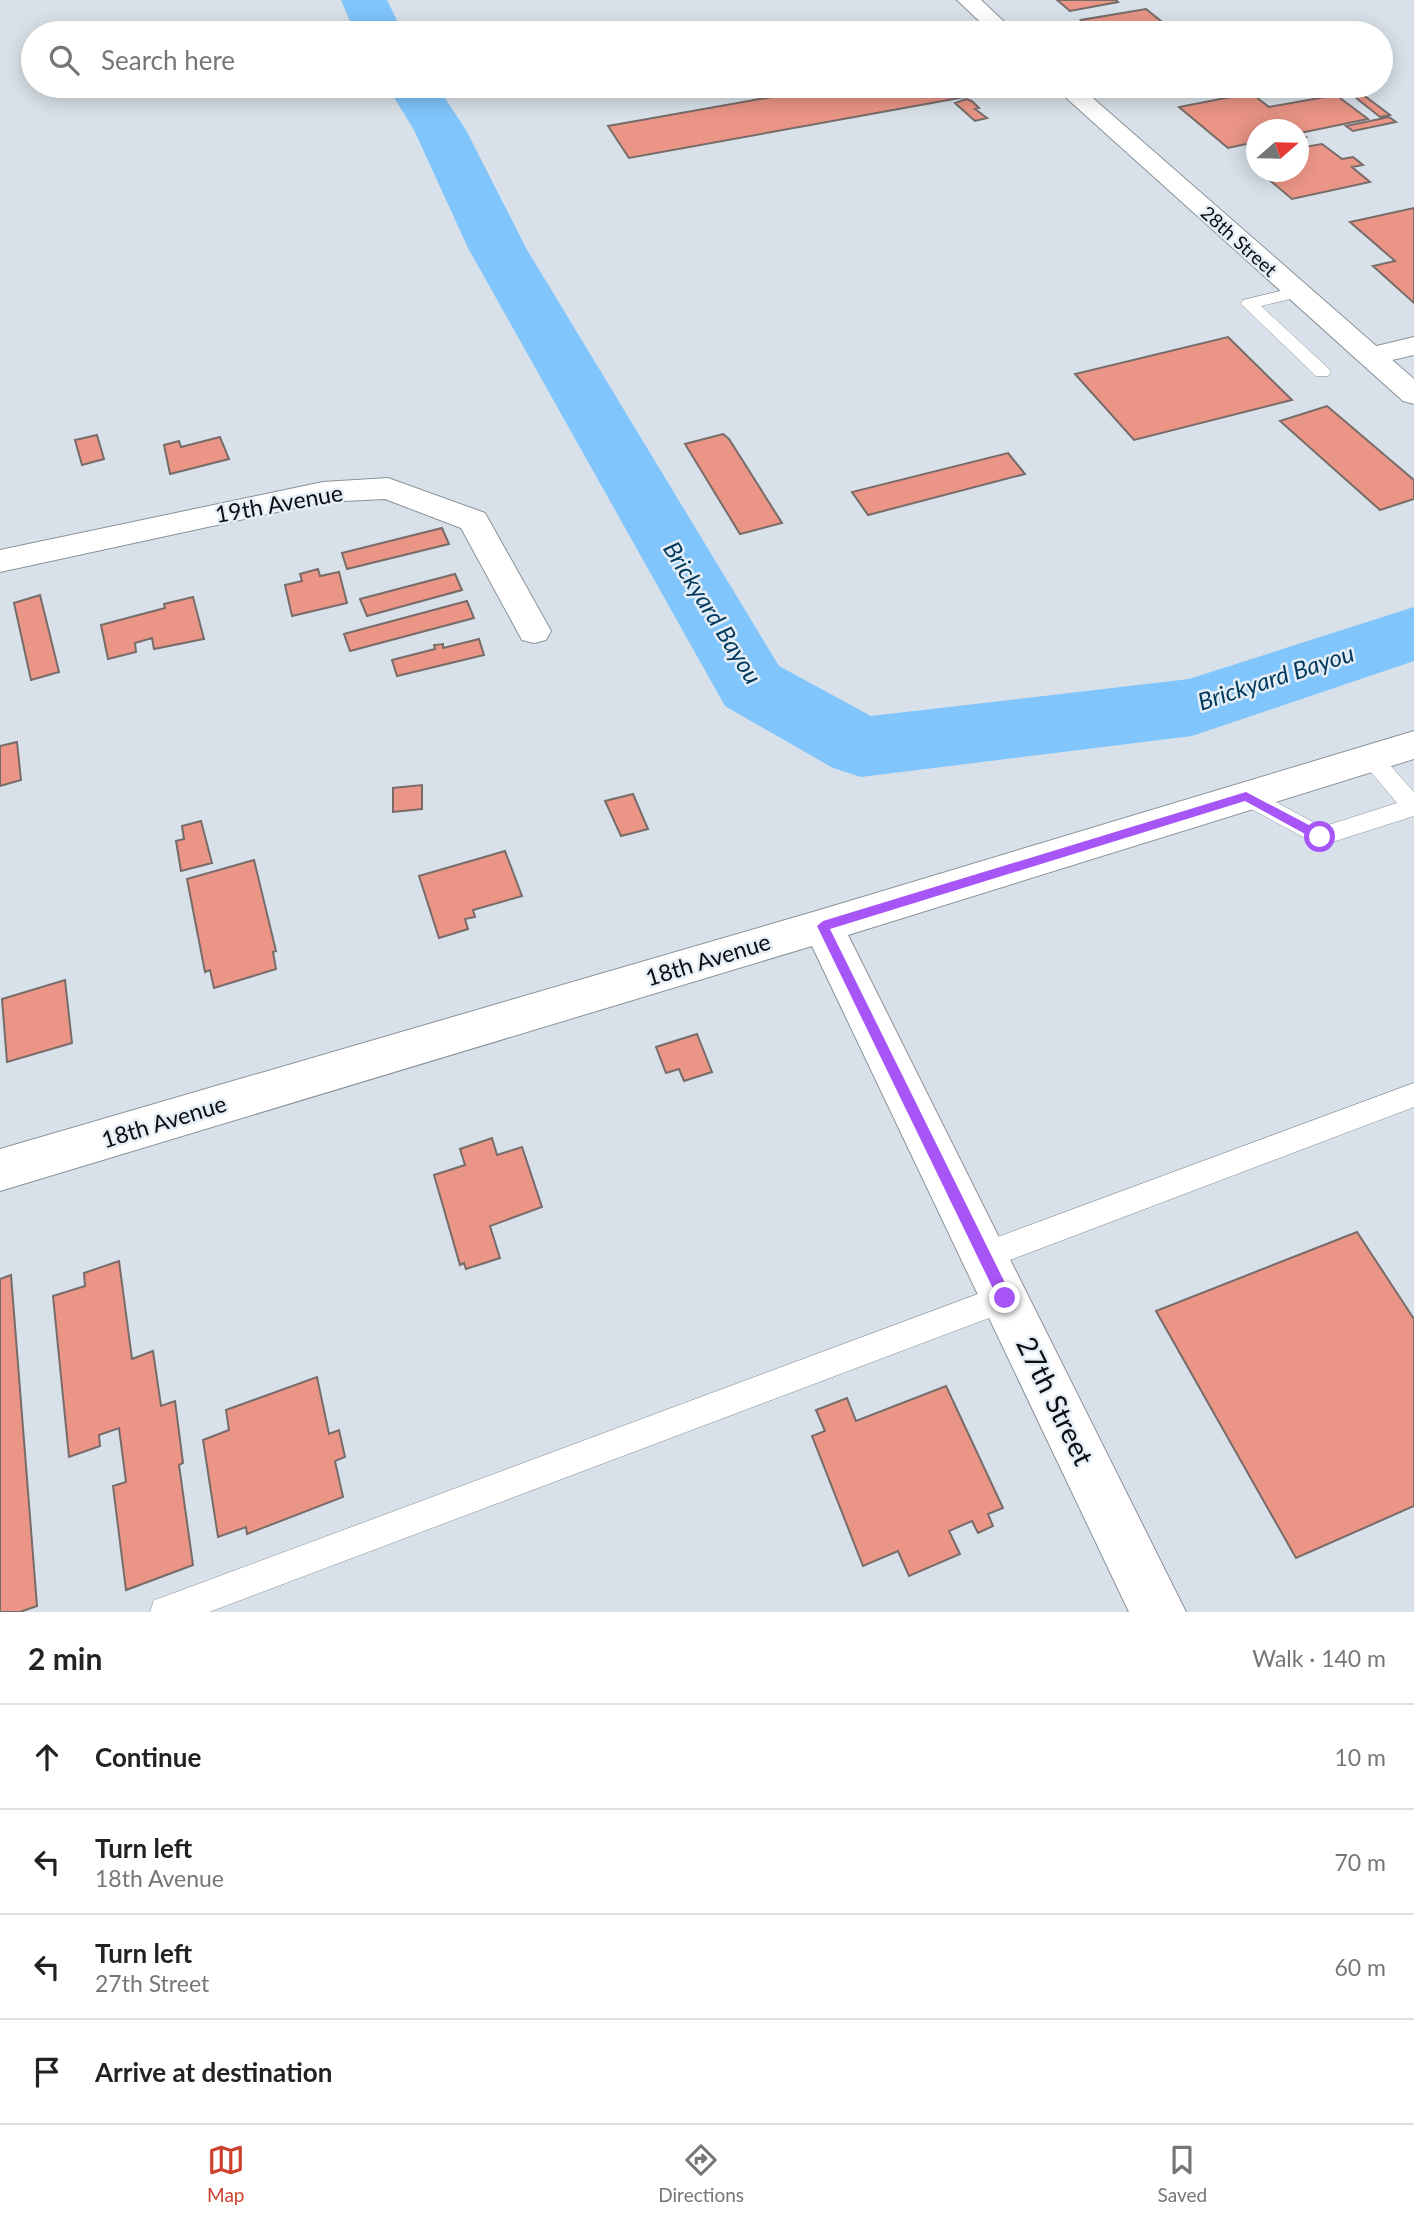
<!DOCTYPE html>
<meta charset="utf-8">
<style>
:root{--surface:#fff;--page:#f2f2f2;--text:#222;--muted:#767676;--line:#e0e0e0;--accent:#cd412c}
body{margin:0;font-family:Lato,sans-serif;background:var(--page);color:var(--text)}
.compass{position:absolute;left:1246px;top:119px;width:63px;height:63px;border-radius:50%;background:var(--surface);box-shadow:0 4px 18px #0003;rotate:70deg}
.stop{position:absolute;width:21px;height:21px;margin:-16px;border:5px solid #a855f7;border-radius:50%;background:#fff}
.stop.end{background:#a855f7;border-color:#fff;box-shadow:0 2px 7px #0008}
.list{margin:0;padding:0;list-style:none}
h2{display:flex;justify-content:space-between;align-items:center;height:91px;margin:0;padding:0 28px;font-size:30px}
h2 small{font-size:23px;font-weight:400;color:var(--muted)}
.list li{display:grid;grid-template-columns:46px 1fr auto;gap:21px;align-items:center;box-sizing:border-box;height:105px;padding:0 28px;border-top:2px solid var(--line)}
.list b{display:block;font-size:26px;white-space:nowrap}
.list p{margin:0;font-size:23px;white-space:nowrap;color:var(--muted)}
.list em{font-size:23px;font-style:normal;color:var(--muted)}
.icon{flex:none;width:38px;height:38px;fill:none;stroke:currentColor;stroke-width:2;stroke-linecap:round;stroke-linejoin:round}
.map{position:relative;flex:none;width:1414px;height:1612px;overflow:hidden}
.search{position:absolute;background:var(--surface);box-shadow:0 4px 18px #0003;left:21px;right:21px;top:21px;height:77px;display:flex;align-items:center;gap:18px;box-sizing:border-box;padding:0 24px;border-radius:38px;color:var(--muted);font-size:26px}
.sheet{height:511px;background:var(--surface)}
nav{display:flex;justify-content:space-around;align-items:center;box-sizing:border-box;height:98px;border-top:2px solid var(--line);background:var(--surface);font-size:19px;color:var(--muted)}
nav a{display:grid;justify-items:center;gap:4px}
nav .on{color:var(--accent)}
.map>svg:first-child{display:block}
</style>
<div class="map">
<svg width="1414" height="1612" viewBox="0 0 1414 1612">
<rect width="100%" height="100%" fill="#d8e1e9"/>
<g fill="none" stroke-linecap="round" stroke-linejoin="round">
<path fill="#80c5fc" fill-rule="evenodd" d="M 341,0 L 387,0 L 403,33 L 355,33 Z
M 387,86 L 437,86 L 466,130 L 526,248 L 779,666 L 871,716 L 1189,679 L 1414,607 L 1414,661 L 1192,736 L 861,777 L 833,768 L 725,706 L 468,248 L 414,130 Z"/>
</g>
<path fill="#ea9585" stroke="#776c69" stroke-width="2" d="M 1057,0 L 1116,0 L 1118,2 L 1070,11 Z
M 1146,9 L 1172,30 L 1155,33 L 1096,33 L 1081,20 Z
M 833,86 L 961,86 L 970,96 L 629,158 L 608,126 Z
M 1358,91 L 1390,115 L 1380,117 L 1350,93 Z
M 1251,93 L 1269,107 L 1336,95 L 1368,119 L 1300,133 L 1306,137 L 1298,139 L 1298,130 L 1256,130 L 1256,142 L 1228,148 L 1179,107 Z
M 966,99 L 972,101 L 979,108 L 975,109 L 987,118 L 975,121 L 955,103 Z
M 1389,117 L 1396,122 L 1353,131 L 1346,126 Z
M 1322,144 L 1342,159 L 1353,157 L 1363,165 L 1352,167 L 1370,182 L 1292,199 L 1260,172 L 1298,172 L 1298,148 Z
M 1414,208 L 1414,303 L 1373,266 L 1395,261 L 1350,222 Z
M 1228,337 L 1292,400 L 1134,440 L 1075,374 Z
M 1327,406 L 1414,480 L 1414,499 L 1380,510 L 1280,421 Z
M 723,434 L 729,439 L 782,523 L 740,534 L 685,444 Z
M 97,435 L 104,459 L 82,465 L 75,440 Z
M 220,437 L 229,459 L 170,474 L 164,445 L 179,441 L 181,447 Z
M 1008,453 L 1025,474 L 868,515 L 852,492 Z
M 442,528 L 449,544 L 347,569 L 342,553 Z
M 318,569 L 320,576 L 339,572 L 347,603 L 292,616 L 285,585 L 302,581 L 300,574 Z
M 455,574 L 462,590 L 367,616 L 360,599 Z
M 40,595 L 59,672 L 31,680 L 14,603 Z
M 193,597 L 204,639 L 154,649 L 152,638 L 135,643 L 136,652 L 108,659 L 101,625 L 165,608 L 164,604 Z
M 467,601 L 474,618 L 350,651 L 344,634 Z
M 479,639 L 484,655 L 397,676 L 392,660 L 435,649 L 434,645 L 443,644 L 443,648 Z
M 17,742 L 21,780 L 0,786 L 0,746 Z
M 422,785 L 422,809 L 393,812 L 393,788 Z
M 633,794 L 648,829 L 621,836 L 605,801 Z
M 201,821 L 212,863 L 181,871 L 176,841 L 184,839 L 182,826 Z
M 505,851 L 522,896 L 473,910 L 475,917 L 465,919 L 468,929 L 439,938 L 419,876 Z
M 254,860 L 276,951 L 273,952 L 276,969 L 214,988 L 210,970 L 205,972 L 187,879 Z
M 65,980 L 72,1043 L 7,1062 L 2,999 Z
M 697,1034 L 712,1072 L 684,1081 L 679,1069 L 666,1073 L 656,1047 Z
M 492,1138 L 497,1155 L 522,1147 L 542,1207 L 490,1226 L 500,1258 L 466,1269 L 464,1263 L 460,1265 L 434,1175 L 465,1165 L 460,1149 Z
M 1357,1232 L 1414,1319 L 1414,1506 L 1296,1558 L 1156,1311 Z
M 119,1261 L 132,1359 L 153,1351 L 161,1406 L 175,1401 L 183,1463 L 179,1465 L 193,1565 L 126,1590 L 113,1486 L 126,1482 L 119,1428 L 99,1435 L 100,1446 L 69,1457 L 53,1296 L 85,1286 L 84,1273 Z
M 11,1275 L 37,1606 L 20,1612 L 0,1612 L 0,1279 Z
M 317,1377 L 329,1434 L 339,1430 L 345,1457 L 335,1461 L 343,1497 L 247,1534 L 246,1527 L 218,1537 L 203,1440 L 229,1430 L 226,1410 Z
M 946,1386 L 1003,1508 L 988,1514 L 993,1526 L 978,1533 L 972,1521 L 949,1531 L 960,1554 L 909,1576 L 898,1551 L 863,1566 L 812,1436 L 825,1431 L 816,1410 L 847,1398 L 856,1421 Z"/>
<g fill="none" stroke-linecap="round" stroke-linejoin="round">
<g stroke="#899299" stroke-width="1">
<path id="service" d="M 1297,287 L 1305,292 L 1303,296 L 1261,306 L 1328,368 L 1331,372 L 1328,376 L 1316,376 L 1241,304 L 1243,300 Z
M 1371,751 L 1379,753 L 1414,792 L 1414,816 L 1320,846 L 1238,802 L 1235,796 L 1238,790 L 1246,787 L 1254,790 L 1322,827 L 1397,803 L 1360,759 L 1363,753 Z
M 1414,1083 L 1414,1107 L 984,1270 L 974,1266 L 970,1256 L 974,1246 L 984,1242 Z
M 1005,1284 L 1015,1288 L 1019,1298 L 1015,1308 L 1005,1312 L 209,1612 L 150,1612 L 154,1600 L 166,1596 Z"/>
</g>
<g stroke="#899299" stroke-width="2">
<path id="minor" d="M 1414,337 L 1414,355 L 1370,365 L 1360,362 L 1355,356 L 1360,350 Z
M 388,478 L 485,513 L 551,631 L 546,640 L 534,643 L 522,640 L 461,528 L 385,499 L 323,502 L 0,572 L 0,550 L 323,482 Z
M 1414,731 L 1414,759 L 848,935 L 1186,1612 L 1129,1612 L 812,946 L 0,1191 L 0,1149 L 823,909 Z"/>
</g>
<g stroke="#899299" stroke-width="2">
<path id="secondary" d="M 957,0 L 981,0 L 1016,33 L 992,33 Z
M 1053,86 L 1079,86 L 1414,379 L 1414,404 L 1403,401 Z"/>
</g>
<use href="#service" fill="#fff" fill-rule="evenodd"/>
<use href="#minor" fill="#fff" fill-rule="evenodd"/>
<use href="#secondary" fill="#fff" fill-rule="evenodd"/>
</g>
<path fill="#a855f7" d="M 1246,792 L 1324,833 L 1324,840 L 1316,840 L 1245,801 L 830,929 L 1010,1293 L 1012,1298 L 1010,1303 L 1000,1303 L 817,926 L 823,921 Z"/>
<g text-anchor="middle" stroke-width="5" stroke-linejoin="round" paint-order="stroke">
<g font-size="19" fill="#0b0e10" stroke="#e5eef6">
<text transform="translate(1239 241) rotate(42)" y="7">28th Street</text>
</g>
<g font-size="23" fill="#0b0e10" stroke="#e5eef6">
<text transform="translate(279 504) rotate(-10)" y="8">19th Avenue</text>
<text transform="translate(708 960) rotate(-17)" y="8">18th Avenue</text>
<text transform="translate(164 1122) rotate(-17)" y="8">18th Avenue</text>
</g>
<g font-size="24" font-style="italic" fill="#00395c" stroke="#e5eef6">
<text transform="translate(712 613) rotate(58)" y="8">Brickyard Bayou</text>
<text transform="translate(1276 678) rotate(-18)" y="8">Brickyard Bayou</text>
</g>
<g font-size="28" fill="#0b0e10" stroke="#e5eef6">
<text transform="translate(1055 1401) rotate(64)" y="10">27th Street</text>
</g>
</g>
</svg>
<svg class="compass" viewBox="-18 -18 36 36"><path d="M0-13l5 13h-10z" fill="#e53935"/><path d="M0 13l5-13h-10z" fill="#767676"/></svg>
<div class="stop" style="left:1320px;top:837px"></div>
<div class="stop end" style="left:1005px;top:1298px"></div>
<div class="search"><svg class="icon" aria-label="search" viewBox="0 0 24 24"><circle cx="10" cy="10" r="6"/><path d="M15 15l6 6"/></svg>Search here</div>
</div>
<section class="sheet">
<h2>2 min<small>Walk · 140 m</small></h2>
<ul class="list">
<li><svg class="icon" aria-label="ahead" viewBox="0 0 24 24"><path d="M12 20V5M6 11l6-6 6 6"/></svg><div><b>Continue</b></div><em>10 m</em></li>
<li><svg class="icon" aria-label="left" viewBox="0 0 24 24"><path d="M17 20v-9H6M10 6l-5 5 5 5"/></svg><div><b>Turn left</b><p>18th Avenue</p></div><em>70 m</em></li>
<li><svg class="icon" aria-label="left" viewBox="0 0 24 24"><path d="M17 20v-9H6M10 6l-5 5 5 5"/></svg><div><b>Turn left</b><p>27th Street</p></div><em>60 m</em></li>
<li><svg class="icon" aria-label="arrive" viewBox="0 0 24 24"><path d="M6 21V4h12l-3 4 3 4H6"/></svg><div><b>Arrive at destination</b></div></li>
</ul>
</section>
<nav>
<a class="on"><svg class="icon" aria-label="map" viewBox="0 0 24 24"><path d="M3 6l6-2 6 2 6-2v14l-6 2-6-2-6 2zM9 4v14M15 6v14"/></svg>Map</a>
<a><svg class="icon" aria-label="directions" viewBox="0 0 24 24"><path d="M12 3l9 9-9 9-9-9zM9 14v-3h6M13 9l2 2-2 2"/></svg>Directions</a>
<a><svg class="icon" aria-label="saved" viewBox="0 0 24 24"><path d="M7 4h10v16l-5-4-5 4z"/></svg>Saved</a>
</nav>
